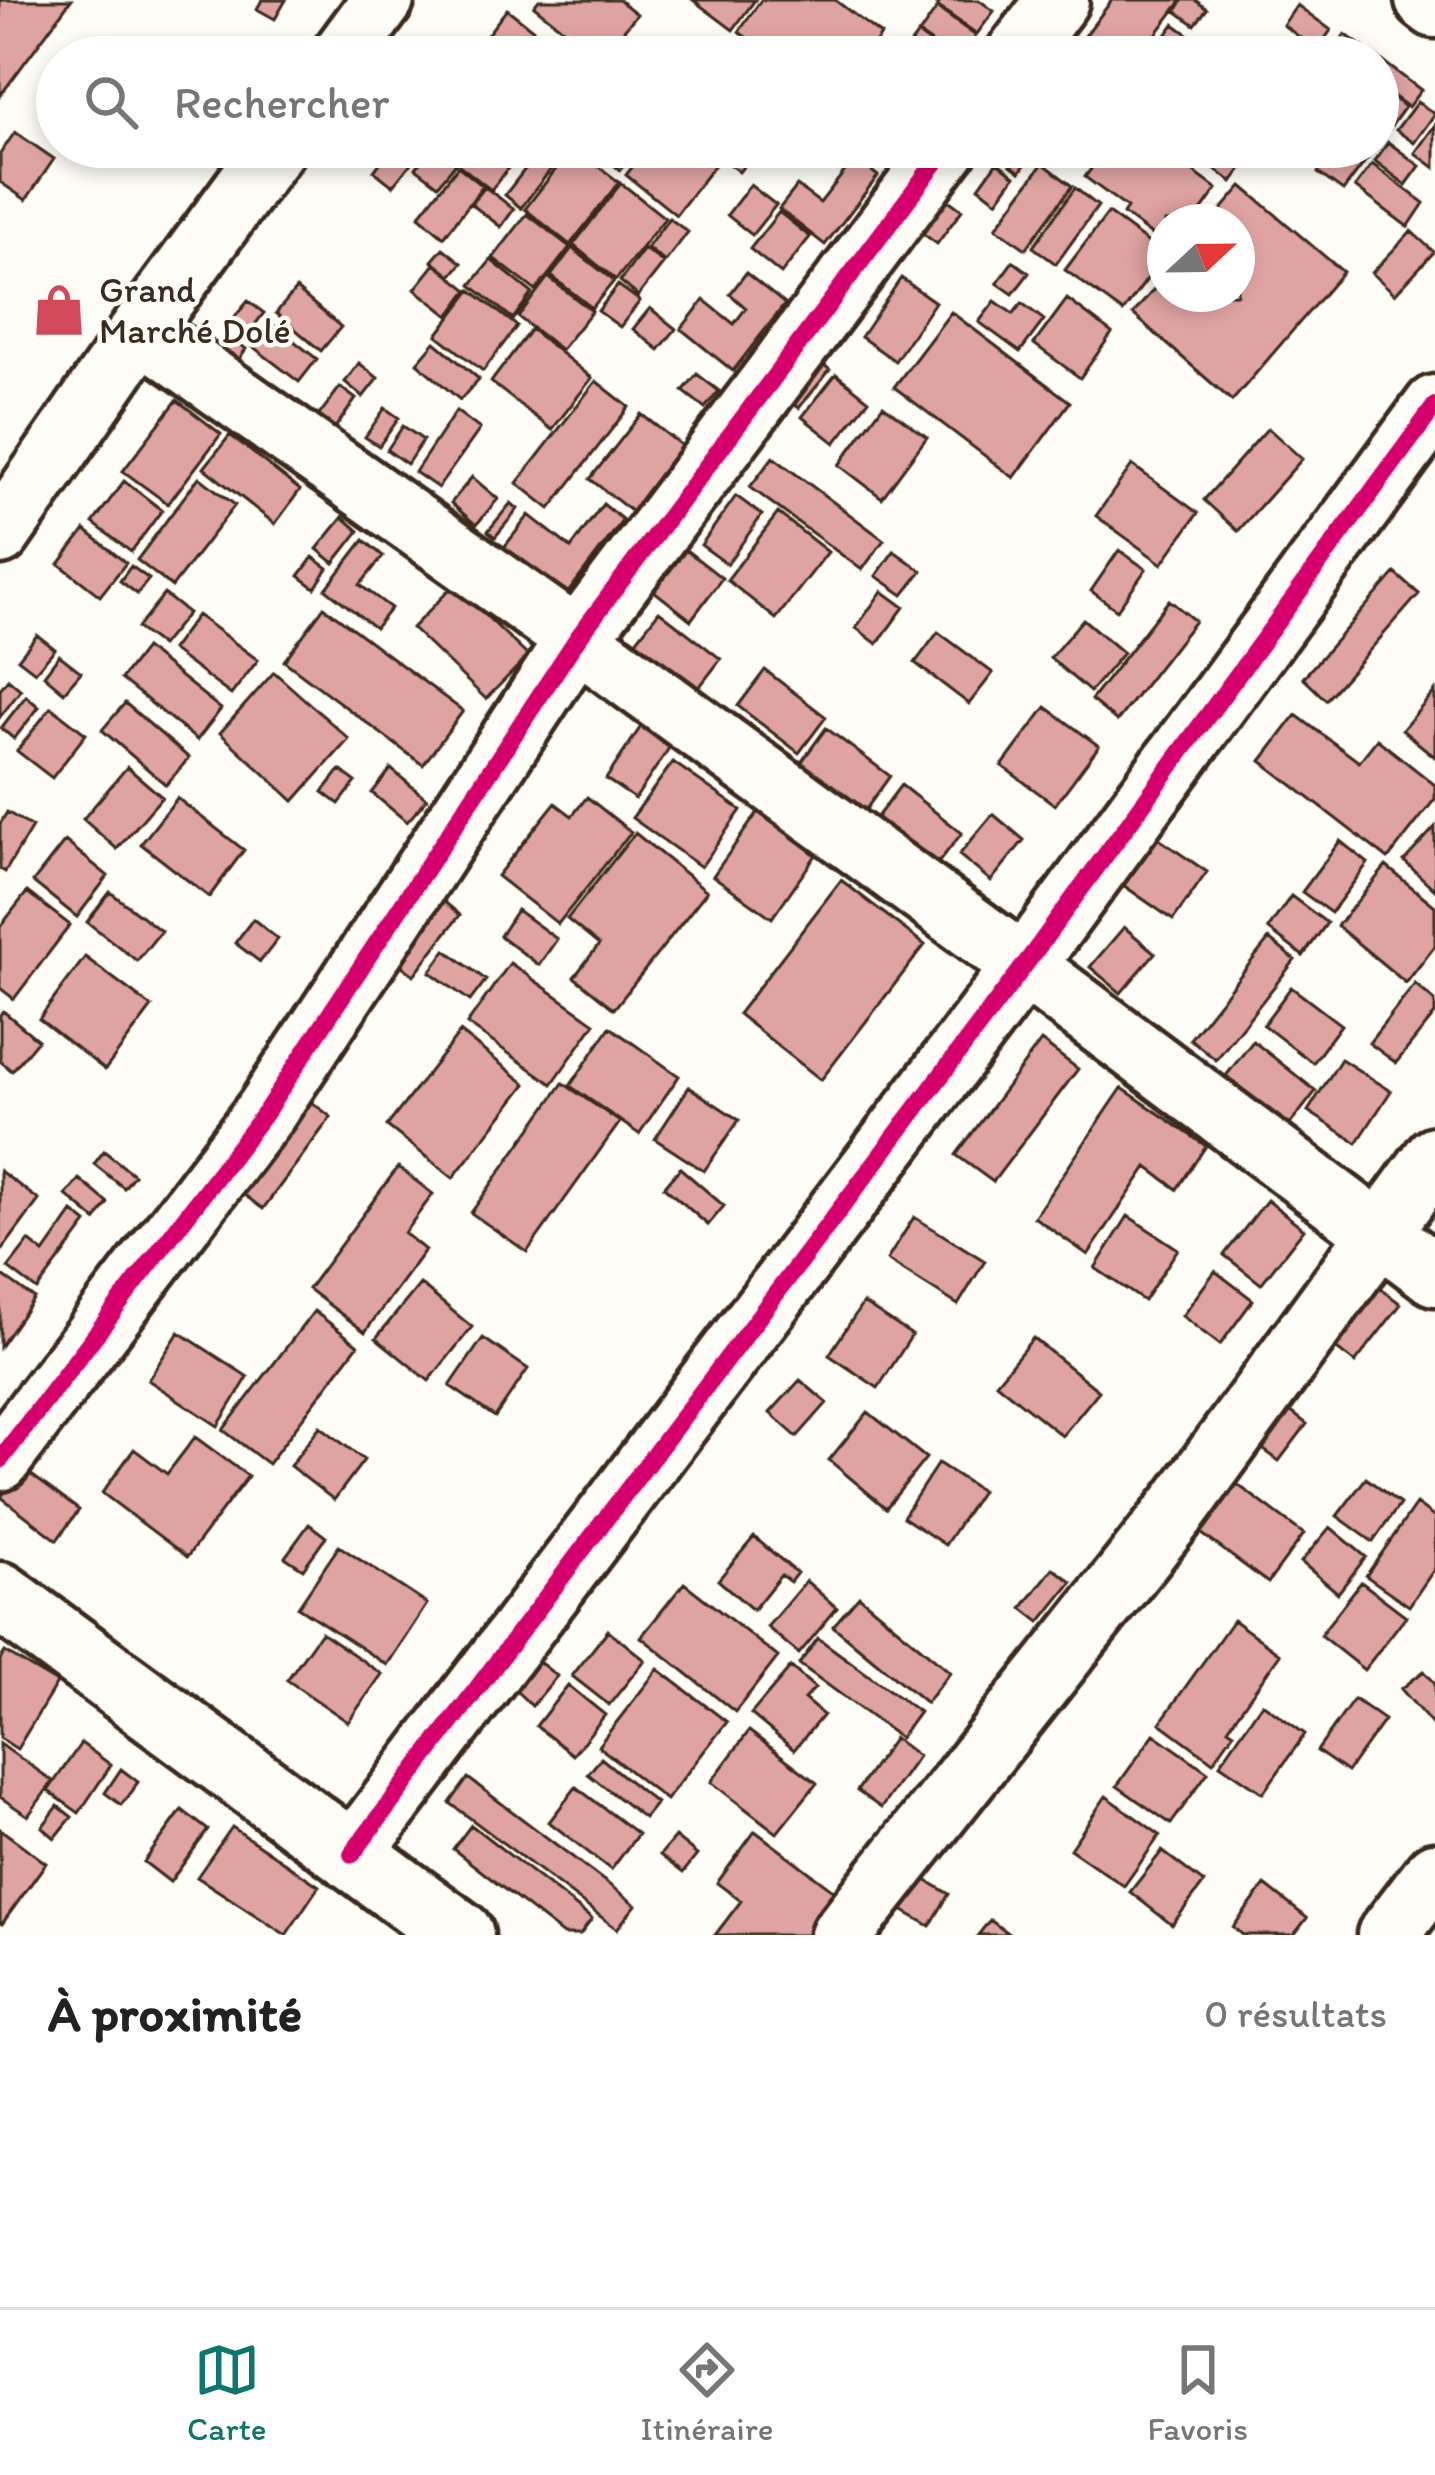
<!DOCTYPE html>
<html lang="fr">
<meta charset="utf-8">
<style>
:root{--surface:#fff;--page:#f6f6f6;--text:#222;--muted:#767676;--line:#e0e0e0;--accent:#0f766e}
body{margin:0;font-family:Itim,sans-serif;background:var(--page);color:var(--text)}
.compass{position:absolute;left:1147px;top:204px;width:108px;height:108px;border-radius:50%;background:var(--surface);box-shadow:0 6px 18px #0003;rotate:68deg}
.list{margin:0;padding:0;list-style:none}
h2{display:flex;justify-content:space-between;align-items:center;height:156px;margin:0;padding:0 48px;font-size:51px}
h2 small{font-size:39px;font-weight:400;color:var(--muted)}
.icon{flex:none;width:66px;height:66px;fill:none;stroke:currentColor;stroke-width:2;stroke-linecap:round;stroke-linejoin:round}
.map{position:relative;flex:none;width:1435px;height:1935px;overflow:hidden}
.search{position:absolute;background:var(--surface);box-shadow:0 6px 18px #0003;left:36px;right:36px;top:36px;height:132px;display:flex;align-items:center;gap:30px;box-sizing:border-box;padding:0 42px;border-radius:66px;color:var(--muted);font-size:45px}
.sheet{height:372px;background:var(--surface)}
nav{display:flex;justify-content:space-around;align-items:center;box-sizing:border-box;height:168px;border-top:3px solid var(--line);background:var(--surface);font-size:33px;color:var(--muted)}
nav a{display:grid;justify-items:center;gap:6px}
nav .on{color:var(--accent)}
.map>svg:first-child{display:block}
</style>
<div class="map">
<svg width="1435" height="1935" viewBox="0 0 1435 1935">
<rect width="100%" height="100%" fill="#fdfcf7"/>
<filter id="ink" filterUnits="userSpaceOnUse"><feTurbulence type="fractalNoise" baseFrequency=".00833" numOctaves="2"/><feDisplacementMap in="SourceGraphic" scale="24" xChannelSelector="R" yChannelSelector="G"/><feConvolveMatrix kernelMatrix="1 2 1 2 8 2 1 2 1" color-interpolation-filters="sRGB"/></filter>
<g filter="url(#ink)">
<path fill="#dfa4a2" stroke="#3b2a1e" stroke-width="3" d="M 0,0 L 71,0 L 0,96 Z
M 262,0 L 286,0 L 275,19 L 257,9 Z
M 539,0 L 619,0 L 637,14 L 602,57 L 598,57 L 534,6 Z
M 693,0 L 755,0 L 733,30 Z
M 761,0 L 835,0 L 881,35 L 865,57 L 773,57 L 739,32 Z
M 942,0 L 979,0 L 994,11 L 977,34 L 937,6 Z
M 1112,0 L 1182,0 L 1139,57 L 1069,57 Z
M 1183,0 L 1195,0 L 1207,9 L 1195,25 L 1176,11 Z
M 1297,5 L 1331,30 L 1317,50 L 1283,25 Z
M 937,8 L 976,36 L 961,57 L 952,57 L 919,34 Z
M 507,9 L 568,57 L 500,57 L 494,53 L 491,57 L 470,57 Z
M 1174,24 L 1219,57 L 1150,57 Z
M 918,34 L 949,57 L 901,57 Z
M 1345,34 L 1376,57 L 1328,57 Z
M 1287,45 L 1303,57 L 1279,57 Z
M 1381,60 L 1421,90 L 1408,107 L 1378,85 Z
M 1380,88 L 1405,107 L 1378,144 L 1378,91 Z
M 1417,102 L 1435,114 L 1414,143 L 1396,130 Z
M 1435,125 L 1435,168 L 1415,153 Z
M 15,132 L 54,159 L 26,200 L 0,182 L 0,154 Z
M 1388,142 L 1420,166 L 1406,185 L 1375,161 Z
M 392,147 L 424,147 L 393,186 L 374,171 Z
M 432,147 L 456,163 L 438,185 L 416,168 Z
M 436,147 L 525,147 L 491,190 Z
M 542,147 L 568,147 L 521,208 L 505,195 Z
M 573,147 L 619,182 L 570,245 L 525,209 Z
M 591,147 L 639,147 L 620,170 Z
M 648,147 L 697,147 L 717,162 L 676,215 L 626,175 Z
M 707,147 L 759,147 L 739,172 Z
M 1007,147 L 1025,147 L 1033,153 L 1020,172 L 1000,157 Z
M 1107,147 L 1160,147 L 1217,189 L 1193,222 L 1165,222 L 1165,245 L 1123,214 L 1127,208 L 1085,177 Z
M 1184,147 L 1257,147 L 1232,182 Z
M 1284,147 L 1315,147 L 1304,162 Z
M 1337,147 L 1376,147 L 1343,191 L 1318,173 Z
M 855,158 L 878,176 L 825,245 L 779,209 L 797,186 L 820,203 Z
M 997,162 L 1015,176 L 997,201 L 979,187 Z
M 1043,163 L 1072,186 L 1026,249 L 996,228 Z
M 1372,164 L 1424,203 L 1408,227 L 1355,187 Z
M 458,166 L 483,186 L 444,237 L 419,216 Z
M 621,183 L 665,218 L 616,280 L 573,245 Z
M 750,185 L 776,205 L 752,235 L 727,215 Z
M 1242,186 L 1343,272 L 1232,401 L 1133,314 L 1165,276 L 1165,294 L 1237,294 L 1237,222 L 1211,222 Z
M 485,187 L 514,209 L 501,227 L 471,204 Z
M 1075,188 L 1098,206 L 1056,264 L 1033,247 Z
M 947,199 L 962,210 L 937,244 L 922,233 Z
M 779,212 L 810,237 L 781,274 L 750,249 Z
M 1108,213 L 1165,255 L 1123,312 L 1065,270 Z
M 527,214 L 570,247 L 536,291 L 493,258 Z
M 669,218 L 688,232 L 665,262 L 647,248 Z
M 1411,231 L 1434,252 L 1395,294 L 1372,273 Z
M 443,248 L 462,263 L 451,276 L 432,261 Z
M 572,248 L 614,281 L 592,308 L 551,276 Z
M 644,249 L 664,263 L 638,296 L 620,281 Z
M 491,260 L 532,293 L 513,319 L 471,285 Z
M 1013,261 L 1029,273 L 1013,294 L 997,283 Z
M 435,264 L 468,290 L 449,316 L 415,289 Z
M 746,273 L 785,304 L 733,371 L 681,329 L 704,300 L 734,324 L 746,308 L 730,294 Z
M 548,277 L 592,311 L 561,350 L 518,317 Z
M 901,278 L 935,302 L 895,361 L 861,337 Z
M 618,285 L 640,301 L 620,327 L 598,311 Z
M 296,289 L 341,327 L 321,351 L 276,313 Z
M 471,290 L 517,326 L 483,371 L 437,335 Z
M 1067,299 L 1112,333 L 1080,378 L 1034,344 Z
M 248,301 L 264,313 L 250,331 L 233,319 Z
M 995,301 L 1013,314 L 1022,303 L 1044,320 L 1020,352 L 979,322 Z
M 650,308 L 676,329 L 659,350 L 633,329 Z
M 951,312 L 1070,402 L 1014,478 L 894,387 Z
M 270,322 L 317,359 L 299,382 L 252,346 Z
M 531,329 L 592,378 L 552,430 L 491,382 Z
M 228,335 L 246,349 L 236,363 L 217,350 Z
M 435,342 L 479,379 L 460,400 L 417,363 Z
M 815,357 L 830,370 L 799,408 L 783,396 Z
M 359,363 L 378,378 L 363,397 L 345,382 Z
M 697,374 L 719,391 L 705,408 L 683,391 Z
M 836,374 L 869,400 L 835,443 L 802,417 Z
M 596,381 L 629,407 L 550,509 L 517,483 Z
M 340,387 L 356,399 L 332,432 L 316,419 Z
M 177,400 L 221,434 L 168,504 L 123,471 Z
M 883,405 L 927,437 L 882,498 L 839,465 Z
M 385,408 L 399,418 L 379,446 L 365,437 Z
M 456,411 L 480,429 L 438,488 L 415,472 Z
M 641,414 L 682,446 L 632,512 L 590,479 Z
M 403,426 L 423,440 L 407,464 L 387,450 Z
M 1268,428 L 1302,459 L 1238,531 L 1204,500 Z
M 230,435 L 300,490 L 275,524 L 204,468 Z
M 773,457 L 884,540 L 862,570 L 750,487 Z
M 1132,465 L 1198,513 L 1162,564 L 1096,516 Z
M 199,477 L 235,505 L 172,587 L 137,560 Z
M 472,477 L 498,499 L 476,525 L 451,503 Z
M 124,481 L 162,510 L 131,552 L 93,523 Z
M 736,496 L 762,515 L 727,564 L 701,545 Z
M 511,503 L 518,509 L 495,537 L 488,531 Z
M 603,504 L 623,520 L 564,598 L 502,550 L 529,515 L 571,548 Z
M 778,513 L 828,552 L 776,619 L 727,580 Z
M 343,517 L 359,531 L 334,563 L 317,549 Z
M 85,530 L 126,563 L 100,596 L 59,564 Z
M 364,540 L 383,556 L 360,585 L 391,608 L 375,628 L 326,589 Z
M 686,550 L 722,578 L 691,620 L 654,591 Z
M 1119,550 L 1146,569 L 1117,610 L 1091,591 Z
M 894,551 L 922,571 L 903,595 L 876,576 Z
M 313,557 L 328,568 L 315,588 L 299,576 Z
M 131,566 L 149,579 L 137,594 L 120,581 Z
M 1395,573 L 1419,594 L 1326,700 L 1303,678 Z
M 454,585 L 528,656 L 486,699 L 412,628 Z
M 882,591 L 904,607 L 877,644 L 856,628 Z
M 164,594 L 188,613 L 161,646 L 137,628 Z
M 1169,600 L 1195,621 L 1117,721 L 1091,700 Z
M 324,607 L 463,711 L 423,765 L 284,661 Z
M 659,611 L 721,659 L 694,694 L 632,646 Z
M 197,615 L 258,660 L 231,695 L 171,650 Z
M 1083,619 L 1123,653 L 1090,692 L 1050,658 Z
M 938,632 L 993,673 L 969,704 L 915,663 Z
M 37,635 L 55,649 L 35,672 L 18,659 Z
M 145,648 L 221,709 L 197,740 L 121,679 Z
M 59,655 L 81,672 L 64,692 L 44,675 Z
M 765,670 L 826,717 L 799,753 L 738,706 Z
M 274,672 L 349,739 L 294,801 L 220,733 Z
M 8,679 L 21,690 L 0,717 L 0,689 Z
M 1435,691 L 1435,757 L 1402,730 Z
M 26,696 L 39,707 L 14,739 L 1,728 Z
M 125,703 L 189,758 L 166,785 L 102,730 Z
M 51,707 L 86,734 L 52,778 L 17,751 Z
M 1046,707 L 1099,746 L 1055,805 L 1002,766 Z
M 1296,715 L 1359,762 L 1377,739 L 1435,785 L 1435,799 L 1388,859 L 1261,761 Z
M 644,722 L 673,742 L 635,799 L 606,779 Z
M 826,728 L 890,776 L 864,812 L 800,764 Z
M 673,762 L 741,810 L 701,867 L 632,818 Z
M 127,767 L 162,797 L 117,849 L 83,819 Z
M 391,769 L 427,799 L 407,822 L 372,793 Z
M 340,770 L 356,782 L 339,804 L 323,792 Z
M 901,785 L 962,833 L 934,868 L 874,821 Z
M 587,797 L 631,832 L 558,924 L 497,876 L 555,803 L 572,816 Z
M 177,798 L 244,850 L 209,897 L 141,844 Z
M 7,812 L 32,827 L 5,872 L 0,869 L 0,824 Z
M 758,812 L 816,855 L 772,918 L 713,876 Z
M 993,814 L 1024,840 L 991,881 L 959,855 Z
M 1435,827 L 1435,890 L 1404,861 Z
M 635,833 L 707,891 L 614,1009 L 574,977 L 599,945 L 567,919 Z
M 1156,837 L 1207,872 L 1173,920 L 1123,885 Z
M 65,841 L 108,876 L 77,917 L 33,882 Z
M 1340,841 L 1368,863 L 1331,913 L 1302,892 Z
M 1386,866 L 1435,906 L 1435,946 L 1406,983 L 1337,926 Z
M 841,880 L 925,945 L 821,1080 L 738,1014 Z
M 27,892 L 70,925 L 14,999 L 0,988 L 0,927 Z
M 110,892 L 161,931 L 137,961 L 87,922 Z
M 1291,896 L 1327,923 L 1303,956 L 1268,929 Z
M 441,899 L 460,915 L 414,975 L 394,960 Z
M 517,910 L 557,939 L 539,965 L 500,936 Z
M 253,919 L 278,939 L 260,962 L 235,943 Z
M 1124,927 L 1155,953 L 1121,993 L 1090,967 Z
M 1269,939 L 1295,960 L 1216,1060 L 1190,1039 Z
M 446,950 L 486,980 L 470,1001 L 430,972 Z
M 85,957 L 152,1007 L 105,1070 L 39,1019 Z
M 510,963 L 595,1023 L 552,1084 L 467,1024 Z
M 1415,984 L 1435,1001 L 1435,1014 L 1396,1063 L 1369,1043 Z
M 1291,987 L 1341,1025 L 1313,1063 L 1263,1025 Z
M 3,1011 L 38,1040 L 12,1071 L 0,1061 L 0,1015 Z
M 610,1027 L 679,1076 L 639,1134 L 570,1086 Z
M 460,1032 L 526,1084 L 453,1178 L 387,1126 Z
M 1041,1041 L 1078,1069 L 993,1182 L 956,1155 Z
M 1253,1041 L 1316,1091 L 1288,1127 L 1225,1077 Z
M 1341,1059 L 1391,1091 L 1357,1143 L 1308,1111 Z
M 563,1083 L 620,1122 L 527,1252 L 471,1213 Z
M 689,1087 L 739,1120 L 704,1171 L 655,1139 Z
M 1122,1088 L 1206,1146 L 1177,1189 L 1147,1167 L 1088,1255 L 1034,1217 Z
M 300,1093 L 331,1117 L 263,1209 L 231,1185 Z
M 104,1151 L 134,1175 L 124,1188 L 94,1164 Z
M 398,1167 L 433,1194 L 404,1233 L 425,1250 L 365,1332 L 308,1289 Z
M 680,1168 L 724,1206 L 708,1225 L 664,1187 Z
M 0,1171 L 39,1200 L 0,1253 Z
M 79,1179 L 108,1203 L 96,1220 L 66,1195 Z
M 1267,1200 L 1304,1229 L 1261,1284 L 1224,1255 Z
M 73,1212 L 87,1223 L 37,1290 L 8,1268 L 29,1241 L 44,1253 Z
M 1128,1216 L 1178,1249 L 1144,1301 L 1095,1268 Z
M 914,1217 L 985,1261 L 958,1305 L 887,1260 Z
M 1215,1271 L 1253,1300 L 1220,1345 L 1182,1316 Z
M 0,1274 L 34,1298 L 0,1347 Z
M 1370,1281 L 1401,1304 L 1355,1363 L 1325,1340 Z
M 420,1284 L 472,1327 L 429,1381 L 376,1338 Z
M 863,1303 L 912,1335 L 878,1388 L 829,1355 Z
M 314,1311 L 358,1345 L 268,1464 L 223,1430 Z
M 179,1332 L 248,1377 L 218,1426 L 148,1380 Z
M 483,1338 L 528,1369 L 495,1417 L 450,1386 Z
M 1033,1338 L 1099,1391 L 1062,1436 L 996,1383 Z
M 800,1380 L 827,1403 L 797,1437 L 770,1413 Z
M 1277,1401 L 1307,1424 L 1279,1461 L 1249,1439 Z
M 868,1412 L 926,1458 L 886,1508 L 829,1460 Z
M 320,1426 L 364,1460 L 334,1500 L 290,1466 Z
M 195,1437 L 248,1476 L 187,1557 L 102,1493 L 134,1449 L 167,1474 Z
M 938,1463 L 981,1491 L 945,1545 L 903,1517 Z
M 22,1468 L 79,1510 L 57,1540 L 1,1497 Z
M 1226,1476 L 1304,1534 L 1268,1583 L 1190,1525 Z
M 1366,1478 L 1400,1504 L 1373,1542 L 1337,1516 Z
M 1416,1504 L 1435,1518 L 1435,1568 L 1409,1606 L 1366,1576 Z
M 309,1524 L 326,1537 L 303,1569 L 285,1557 Z
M 1330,1527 L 1366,1557 L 1338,1593 L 1301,1562 Z
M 754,1537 L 797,1573 L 790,1582 L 781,1575 L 753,1610 L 718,1580 Z
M 339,1546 L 427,1604 L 387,1665 L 298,1607 Z
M 1053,1568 L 1072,1582 L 1040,1622 L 1022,1608 Z
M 806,1581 L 837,1608 L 799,1654 L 767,1627 Z
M 1361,1582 L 1406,1616 L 1364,1670 L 1320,1635 Z
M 684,1583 L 778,1657 L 735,1712 L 641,1637 Z
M 859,1596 L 950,1672 L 926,1703 L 833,1626 Z
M 1233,1620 L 1280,1654 L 1228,1728 L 1234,1732 L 1213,1762 L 1160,1723 Z
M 608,1630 L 645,1660 L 609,1705 L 572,1676 Z
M 321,1632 L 382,1674 L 348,1722 L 287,1680 Z
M 818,1638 L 919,1712 L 900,1738 L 799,1664 Z
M 5,1652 L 57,1683 L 17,1749 L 0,1738 L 0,1660 Z
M 538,1661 L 557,1676 L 532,1706 L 514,1689 Z
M 791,1667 L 815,1688 L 804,1699 L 823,1715 L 794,1750 L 751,1714 Z
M 658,1669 L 727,1722 L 666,1800 L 598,1746 Z
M 1424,1671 L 1435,1683 L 1435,1728 L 1401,1689 Z
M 568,1685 L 605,1715 L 573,1755 L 536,1726 Z
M 1354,1699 L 1384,1720 L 1347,1772 L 1317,1751 Z
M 1262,1703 L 1305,1734 L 1263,1793 L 1220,1764 Z
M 749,1731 L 817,1783 L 777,1833 L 711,1782 Z
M 1154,1734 L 1208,1772 L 1171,1824 L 1117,1786 Z
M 894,1738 L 918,1756 L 881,1808 L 857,1791 Z
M 81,1743 L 111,1765 L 79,1813 L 48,1791 Z
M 0,1744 L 53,1781 L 28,1816 L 0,1797 Z
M 601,1758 L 656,1803 L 644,1818 L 588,1774 Z
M 121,1769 L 138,1782 L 121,1805 L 105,1793 Z
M 468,1778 L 636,1905 L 617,1929 L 450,1803 Z
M 576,1787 L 638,1834 L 611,1870 L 549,1822 Z
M 1106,1796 L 1160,1835 L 1124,1886 L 1070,1849 Z
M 58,1806 L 72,1817 L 55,1838 L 42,1827 Z
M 182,1810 L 208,1830 L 170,1882 L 144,1862 Z
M 471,1825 L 592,1919 L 580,1935 L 563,1935 L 453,1849 Z
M 232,1827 L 319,1886 L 286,1935 L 197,1877 Z
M 0,1829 L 46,1863 L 2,1924 L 0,1923 Z
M 755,1831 L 841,1896 L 813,1935 L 715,1935 L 741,1901 L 717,1883 Z
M 675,1837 L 697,1855 L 683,1873 L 660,1855 Z
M 1162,1851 L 1204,1883 L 1172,1925 L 1130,1892 Z
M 921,1877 L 949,1894 L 930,1926 L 902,1910 Z
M 1265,1885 L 1307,1918 L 1294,1935 L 1243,1935 L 1233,1927 Z
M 990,1920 L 1010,1935 L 978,1935 Z"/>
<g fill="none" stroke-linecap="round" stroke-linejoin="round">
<g stroke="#3b2a1e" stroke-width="69">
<path id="minor" d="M 1426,0 L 1435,7
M 341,57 L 383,0
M 1015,57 L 1058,0
M 141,330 L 577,639 L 1024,966 L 1435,1275
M 0,534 L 141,330 L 275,147
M 0,1460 L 267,1110 L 577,639 L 947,147
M 352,1854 L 1024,966 L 1435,406
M 841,1935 L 1180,1507 L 1435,1157
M 1388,1935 L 1435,1873"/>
</g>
<g stroke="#3b2a1e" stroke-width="75">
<path id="tertiary" d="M 0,1596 L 460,1935"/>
</g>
<use href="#minor" stroke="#fdfcf7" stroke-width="60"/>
<use href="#tertiary" stroke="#fdfcf7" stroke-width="66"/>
<g stroke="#fdfcf7" stroke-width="26">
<path id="cycleway" d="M 0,1460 L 267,1110 L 577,639 L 947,147
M 352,1854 L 1024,966 L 1435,406"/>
</g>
<use href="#cycleway" stroke="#d6006c" stroke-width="18"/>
</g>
</g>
<defs>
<g id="shop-bare" transform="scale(4.14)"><path d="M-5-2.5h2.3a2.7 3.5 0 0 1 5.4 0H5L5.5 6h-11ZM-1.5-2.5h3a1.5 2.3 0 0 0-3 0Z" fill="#d1495b" stroke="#fdfcf7" stroke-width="2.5" paint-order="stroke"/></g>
</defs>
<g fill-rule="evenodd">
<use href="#shop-bare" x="59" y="310"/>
</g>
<g text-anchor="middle" stroke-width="9" stroke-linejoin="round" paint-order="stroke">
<g font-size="36" fill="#3b2a1e" stroke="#fdfcf7" text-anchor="start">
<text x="99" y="302">Grand<tspan x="99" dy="41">Marché Dolé</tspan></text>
</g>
</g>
</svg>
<svg class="compass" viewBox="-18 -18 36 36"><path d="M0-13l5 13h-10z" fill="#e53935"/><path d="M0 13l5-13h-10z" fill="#767676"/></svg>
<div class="search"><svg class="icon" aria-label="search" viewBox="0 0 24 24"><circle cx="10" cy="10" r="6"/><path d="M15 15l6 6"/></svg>Rechercher</div>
</div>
<section class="sheet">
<h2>À proximité<small>0 résultats</small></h2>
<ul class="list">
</ul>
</section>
<nav>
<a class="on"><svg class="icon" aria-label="map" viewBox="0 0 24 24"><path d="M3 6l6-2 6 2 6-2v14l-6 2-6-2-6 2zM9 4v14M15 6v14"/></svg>Carte</a>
<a><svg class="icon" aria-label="directions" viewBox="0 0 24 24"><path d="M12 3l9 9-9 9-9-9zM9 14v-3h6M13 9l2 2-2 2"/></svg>Itinéraire</a>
<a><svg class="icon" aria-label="saved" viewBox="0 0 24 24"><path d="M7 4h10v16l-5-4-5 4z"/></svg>Favoris</a>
</nav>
